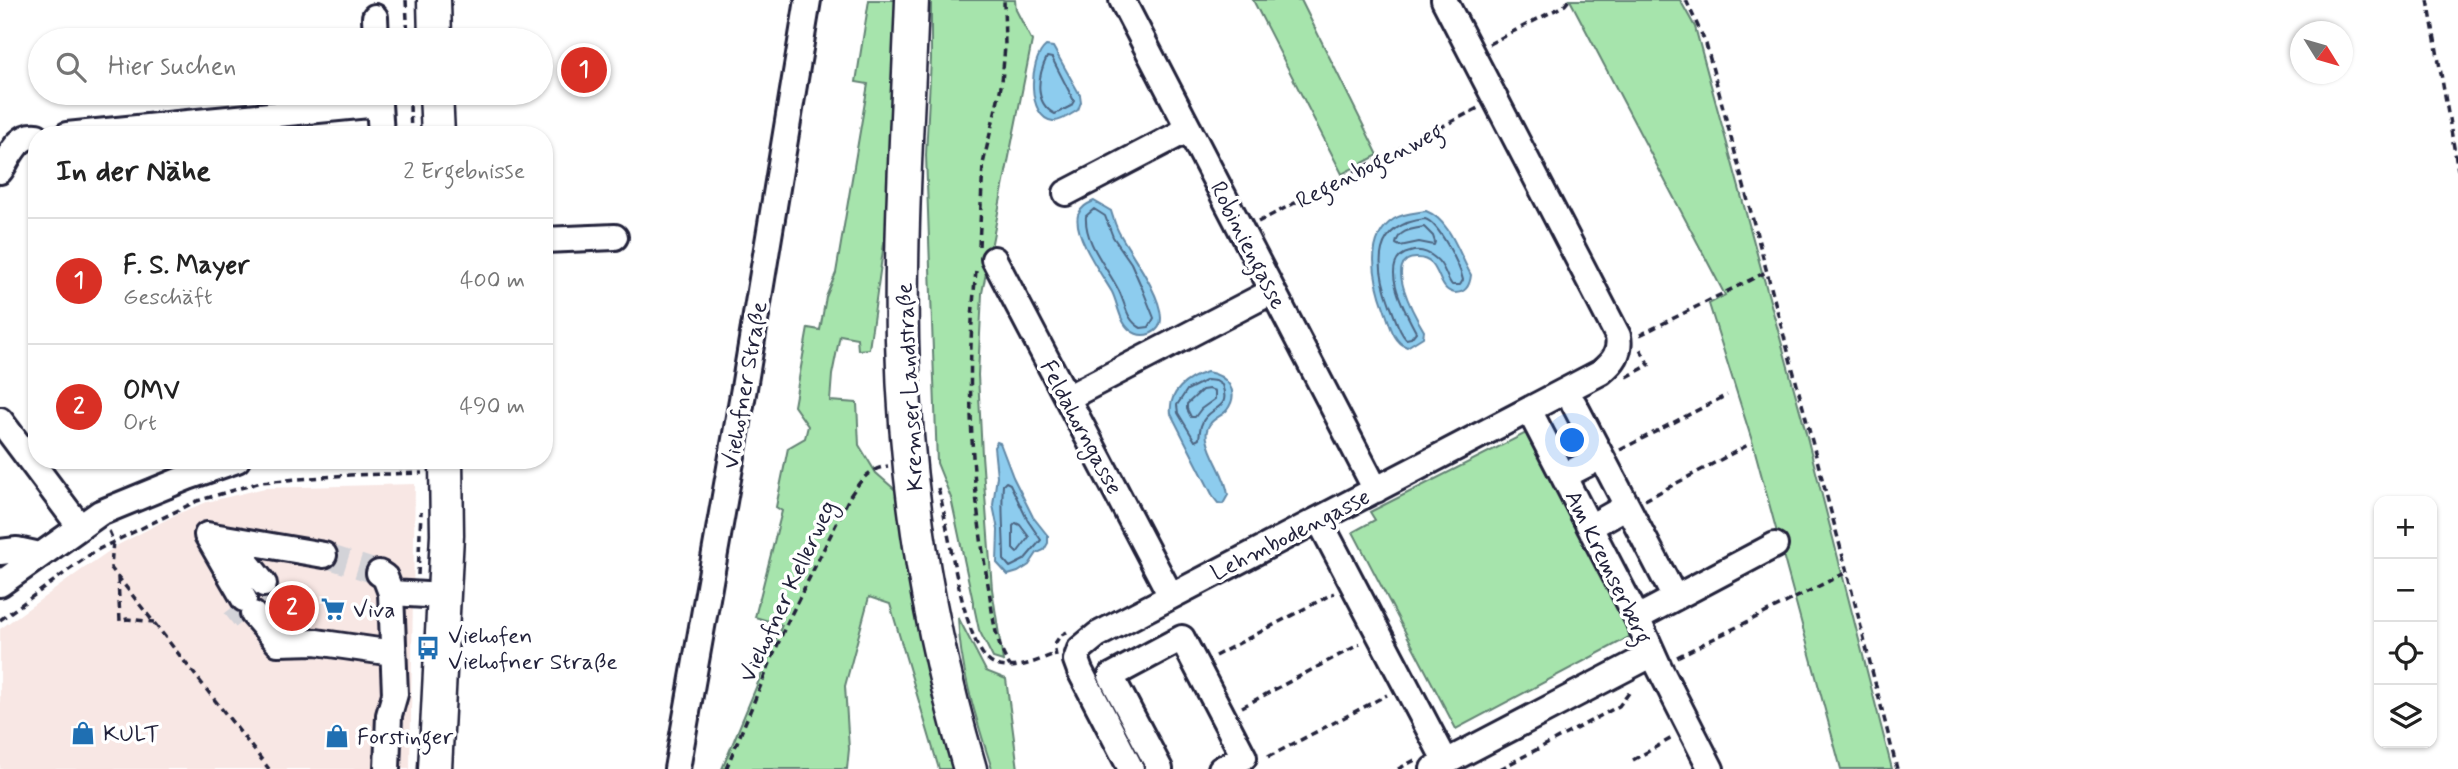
<!DOCTYPE html>
<html lang="de">
<meta charset="utf-8">
<style>
:root{--surface:#fff;--page:#f6f6f6;--text:#222;--muted:#767676;--line:#e0e0e0;--accent:#d93025}
body{margin:0;font-family:Mynerve,sans-serif;background:var(--page);color:var(--text)}
.controls{position:absolute;right:21px;bottom:21px;display:grid;overflow:hidden;border-radius:14px;box-shadow:0 2px 5px #0004}
.controls button{width:63px;height:63px;display:grid;place-items:center;padding:0;border:0;border-bottom:2px solid var(--line);background:var(--surface);color:var(--text);font:35px sans-serif}
.compass{position:absolute;left:2290px;top:21px;width:63px;height:63px;border-radius:50%;background:var(--surface);box-shadow:0 2px 5px #0004;rotate:127deg}
.you{position:absolute;left:1573px;top:441px;width:24px;height:24px;margin:-18px;border:5px solid #fff;border-radius:50%;background:#1a73e8;box-shadow:0 0 0 10px #1a73e833}
.badge{display:grid;place-items:center;width:46px;height:46px;border-radius:50%;background:var(--accent);color:#fff;font-size:23px;font-weight:700}
.pin{position:absolute;translate:-50% -50%;border:4px solid #fff;box-shadow:0 2px 7px #0006}
.list{margin:0;padding:0;list-style:none}
h2{display:flex;justify-content:space-between;align-items:center;height:91px;margin:0;padding:0 28px;font-size:30px}
h2 small{font-size:23px;font-weight:400;color:var(--muted)}
.list li{display:grid;grid-template-columns:46px 1fr auto;gap:21px;align-items:center;box-sizing:border-box;height:126px;padding:0 28px;border-top:2px solid var(--line)}
.list b{display:block;font-size:26px;white-space:nowrap}
.list p{margin:0;font-size:23px;white-space:nowrap;color:var(--muted)}
.list em{font-size:23px;font-style:normal;color:var(--muted)}
.icon{flex:none;width:38px;height:38px;fill:none;stroke:currentColor;stroke-width:2;stroke-linecap:round;stroke-linejoin:round}
.map{position:relative;flex:none;width:2458px;height:769px;overflow:hidden}
.search{position:absolute;background:var(--surface);box-shadow:0 2px 5px #0004;left:28px;top:28px;width:525px;height:77px;display:flex;align-items:center;gap:18px;box-sizing:border-box;padding:0 24px;border-radius:38px;color:var(--muted);font-size:26px}
.panel{position:absolute;background:var(--surface);box-shadow:0 2px 5px #0004;left:28px;top:126px;width:525px;height:343px;border-radius:28px}
.map>svg:first-child{display:block}
</style>
<div class="map">
<svg width="2458" height="769" viewBox="0 0 2458 769">
<rect width="100%" height="100%" fill="#fff"/>
<filter id="ink" filterUnits="userSpaceOnUse"><feTurbulence type="fractalNoise" baseFrequency=".0143" numOctaves="2"/><feDisplacementMap in="SourceGraphic" scale="14" xChannelSelector="R" yChannelSelector="G"/><feConvolveMatrix kernelMatrix="1 2 1 2 8 2 1 2 1" color-interpolation-filters="sRGB"/></filter>
<g filter="url(#ink)">
<path fill="#f8e7e4" d="M 415,484 L 410,769 L 0,769 L 0,629 L 83,569 L 118,545 L 177,514 L 207,502 L 265,488 Z"/>
<path fill="#a6e4ac" stroke="#648374" stroke-width="2" d="M 869,0 L 898,0 L 892,187 L 869,349 L 858,350 L 857,338 L 840,335 L 832,375 L 830,401 L 857,403 L 859,445 L 876,473 L 900,494 L 958,769 L 939,769 L 890,604 L 869,597 L 845,686 L 849,749 L 847,769 L 722,769 L 782,625 L 755,617 L 782,511 L 776,507 L 788,448 L 805,438 L 808,426 L 794,406 L 808,328 L 820,330 L 826,297 L 836,273 L 868,84 L 856,82 Z
M 931,0 L 1015,0 L 1016,10 L 1032,41 L 982,293 L 978,375 L 982,455 L 992,589 L 1003,661 L 993,658 L 979,630 L 951,498 L 937,463 L 926,155 L 931,59 Z
M 1253,0 L 1301,0 L 1378,155 L 1342,174 Z
M 1570,0 L 1680,0 L 1695,27 L 1805,429 L 1892,769 L 1841,769 L 1753,444 L 1709,304 L 1725,295 Z
M 1526,433 L 1633,635 L 1456,729 L 1353,532 L 1375,520 L 1370,512 Z
M 958,617 L 986,671 L 1006,679 L 1018,769 L 992,769 C 976,718 960,670 958,617 Z"/>
<path fill="#8dccee" stroke="#6288a6" stroke-width="2" d="M 1046,46 L 1053,47 L 1080,95 L 1081,102 L 1078,110 C 1071,114 1061,122 1053,121 C 1027,118 1028,60 1046,46 Z
M 1094,201 L 1111,211 C 1114,220 1116,229 1121,236 C 1132,255 1161,295 1161,318 C 1161,334 1142,340 1130,330 C 1119,321 1118,304 1112,292 C 1102,275 1073,235 1078,215 C 1081,207 1087,204 1094,201 Z
M 1426,211 C 1450,220 1459,254 1471,275 C 1470,285 1466,293 1455,293 C 1435,291 1443,258 1417,258 C 1381,257 1416,318 1424,331 L 1423,337 L 1407,347 C 1393,342 1390,324 1385,311 C 1375,284 1363,239 1394,219 C 1404,213 1415,213 1426,211 Z
M 1207,372 C 1226,375 1241,391 1227,410 C 1222,416 1214,418 1210,424 C 1207,428 1206,434 1207,439 C 1211,459 1226,475 1228,495 L 1223,504 L 1218,503 L 1214,498 L 1171,414 C 1168,392 1187,378 1207,372 Z
M 997,442 L 1000,443 L 1013,477 L 1033,517 L 1048,536 L 1048,543 L 1044,550 L 1037,553 L 1029,565 L 1018,572 L 1008,575 L 997,563 L 998,530 L 993,505 L 997,476 L 994,447 Z"/>
<g fill="none" stroke-linecap="round" stroke-linejoin="round">
<path stroke="#4d6683" stroke-width="2" d="M 1047,57 L 1052,58 L 1074,101 L 1071,106 L 1055,114 C 1033,103 1038,75 1047,57 Z
M 1094,209 L 1105,216 L 1113,237 L 1131,263 L 1142,288 L 1154,318 L 1149,327 L 1141,328 C 1126,320 1126,305 1119,291 C 1108,268 1084,243 1086,216 Z
M 1425,219 C 1439,223 1460,266 1463,280 L 1460,285 L 1452,285 C 1445,276 1445,265 1435,258 C 1428,252 1419,249 1410,252 C 1375,260 1407,315 1416,332 L 1411,338 L 1406,339 C 1398,331 1395,316 1390,305 C 1375,265 1372,225 1425,219 Z
M 1424,227 L 1433,236 L 1435,242 L 1434,245 L 1419,242 L 1400,246 L 1396,244 C 1398,230 1412,229 1424,227 Z
M 1207,380 L 1216,381 L 1222,385 C 1230,407 1217,405 1206,417 C 1200,423 1200,431 1199,439 L 1195,441 L 1178,413 L 1177,405 L 1187,390 Z
M 1209,389 L 1215,391 L 1215,399 L 1201,409 L 1195,417 L 1191,417 L 1187,409 L 1187,404 L 1202,390 Z
M 1006,482 L 1010,484 L 1028,521 L 1041,540 L 1024,560 L 1010,567 L 1004,560 C 1004,535 1001,510 1003,485 Z
M 1016,523 L 1020,525 L 1029,537 L 1017,553 L 1013,549 L 1013,526 Z"/>
<path stroke="#d3d3d8" stroke-width="24" stroke-dasharray="24 12" stroke-linecap="butt" d="M 324,555 L 379,573
M 264,584 L 296,626
M 234,606 L 245,620"/>
<g stroke="#22223b" stroke-width="30">
<path id="minor" d="M 1122,0 L 1376,490
M 375,17 L 376,40
M 379,104 L 381,135
M 67,135 L 117,130
M 118,135 L 117,130 L 379,104 L 378,93
M 0,171 C 9,158 18,133 37,136
M 1066,193 L 1189,129
M 544,240 L 615,237
M 994,259 L 1171,596
M 1067,398 L 1273,291
M 1574,404 L 1675,598
M 1529,410 L 1637,618 L 1659,667 L 1711,769
M 0,420 L 80,527
M 1564,476 L 1601,457
M 1319,520 L 1446,762
M 1590,527 L 1627,506
M 207,535 L 324,555
M 207,535 L 244,599
M 229,540 L 264,584
M 0,552 L 17,550 L 40,555
M 379,573 L 385,577 L 391,593 L 395,694 L 389,715 L 387,769
M 0,584 L 100,513 L 188,477 L 237,460
M 391,593 L 444,596
M 253,614 L 278,643 L 316,642 L 393,653
M 1637,618 L 1775,545
M 677,769 L 744,388 L 808,0
M 1131,769 L 1080,671 L 1076,660 L 1080,649 L 1097,635 L 1601,372 C 1613,362 1621,353 1618,336 L 1444,0
M 1160,769 L 1111,676 L 1182,638 L 1244,757 L 1221,769
M 1433,769 L 1653,654"/>
</g>
<g stroke="#22223b" stroke-width="37">
<path id="major" d="M 434,0 L 435,40
M 912,0 C 908,113 900,227 902,340 C 905,485 929,630 970,769
M 436,93 L 438,135
M 435,769 L 447,535 L 446,460"/>
</g>
<path stroke="#22223b" stroke-width="3.5" stroke-dasharray="7 5" stroke-linecap="butt" d="M 406,0 L 408,40
M 1686,0 L 1706,44 L 1847,572 L 1897,769
M 2428,0 L 2458,170
M 1489,44 L 1565,5 L 1569,0
M 410,105 L 411,135
M 1258,222 L 1478,108
M 979,246 L 983,164 L 1002,82 L 1005,46 L 1004,0
M 976,271 C 965,373 971,489 989,590 C 993,616 995,644 1010,666
M 1640,335 L 1766,272
M 1627,377 L 1649,365 L 1639,347
M 1620,450 L 1727,395
M 938,488 C 949,522 963,657 996,665 C 1016,671 1037,661 1054,654
M 1645,500 L 1748,445
M 109,531 L 113,540 L 111,568 L 269,769
M 418,575 L 421,512
M 118,578 L 120,621 L 127,619 L 154,622
M 0,620 L 95,551 L 197,501 L 261,482 L 349,475 L 422,473
M 1056,656 L 1054,645 L 1060,636 L 1067,632
M 1215,656 L 1334,593
M 1677,657 L 1847,572
M 1242,707 L 1360,644
M 1268,757 L 1387,695
M 1633,760 L 1672,738
M 726,769 L 785,627 L 850,496 C 861,480 868,469 888,466
M 1398,769 L 1415,760
M 1500,769 L 1619,706 L 1632,689"/>
<use href="#minor" stroke="#fff" stroke-width="24"/>
<use href="#major" stroke="#fff" stroke-width="32"/>
</g>
</g>
<defs>
<g id="supermarket-bare" transform="scale(1.89)"><path d="M-6-5.5h2.5l.6 2H6L4.5 2H-2.5L-4.4-4H-6ZM-1.5 3.2a1.3 1.3 0 1 0 .1 0ZM3 3.2a1.3 1.3 0 1 0 .1 0Z" fill="#1f6fb2" stroke="#fff" stroke-width="2.5" paint-order="stroke"/></g>
<g id="bus-bare" transform="scale(1.89)"><path d="M-5-6H5V4H4V6H2V4H-2V6H-4V4H-5ZM-3.5-4V0h7V-4ZM-3.5 1.2v1.5H-2V1.2ZM2 1.2v1.5H3.5V1.2Z" fill="#1f6fb2" stroke="#fff" stroke-width="2.5" paint-order="stroke"/></g>
<g id="shop-bare" transform="scale(1.89)"><path d="M-5-2.5h2.3a2.7 3.5 0 0 1 5.4 0H5L5.5 6h-11ZM-1.5-2.5h3a1.5 2.3 0 0 0-3 0Z" fill="#1f6fb2" stroke="#fff" stroke-width="2.5" paint-order="stroke"/></g>
</defs>
<g fill-rule="evenodd">
<use href="#supermarket-bare" x="333" y="609"/>
<use href="#bus-bare" x="428" y="648"/>
<use href="#shop-bare" x="83" y="733"/>
<use href="#shop-bare" x="337" y="736"/>
</g>
<g text-anchor="middle" stroke-width="7" stroke-linejoin="round" paint-order="stroke">
<g font-size="23" fill="#22223b" stroke="#fff">
<text transform="translate(1369 165) rotate(-27)" y="8">Regenbogenweg</text>
<text transform="translate(1249 245) rotate(63)" y="8">Robiniengasse</text>
<text transform="translate(744 385) rotate(-80)" y="8">Viehofner Straße</text>
<text transform="translate(909 387) rotate(-93)" y="8">Kremser Landstraße</text>
<text transform="translate(1082 427) rotate(62)" y="8">Feldahorngasse</text>
<text transform="translate(1290 534) rotate(-27)" y="8">Lehmbodengasse</text>
<text transform="translate(1609 567) rotate(64)" y="8">Am Kremserberg</text>
<text transform="translate(787 591) rotate(-65)" y="8">Viehofner Kellerweg</text>
</g>
<g font-size="23" fill="#22223b" stroke="#fff" text-anchor="start">
<text x="353" y="617">Viva</text>
<text x="448" y="643">Viehofen<tspan x="448" dy="26">Viehofner Straße</tspan></text>
<text x="103" y="741">KULT</text>
<text x="357" y="744">Forstinger</text>
</g>
</g>
</svg>
<div class="controls">
<button>+</button>
<button>−</button>
<button><svg class="icon" aria-label="locate" viewBox="0 0 24 24"><circle cx="12" cy="12" r="6"/><path d="M12 2v4M12 18v4M2 12h4M18 12h4"/></svg></button>
<button><svg class="icon" aria-label="layers" viewBox="0 0 24 24"><path d="M12 4l9 5-9 5-9-5zM3 14l9 5 9-5"/></svg></button>
</div>
<svg class="compass" viewBox="-18 -18 36 36"><path d="M0-13l5 13h-10z" fill="#e53935"/><path d="M0 13l5-13h-10z" fill="#767676"/></svg>
<div class="you"></div>
<div class="pin badge" style="left:584px;top:70px">1</div>
<div class="pin badge" style="left:292px;top:608px">2</div>
<div class="search"><svg class="icon" aria-label="search" viewBox="0 0 24 24"><circle cx="10" cy="10" r="6"/><path d="M15 15l6 6"/></svg>Hier suchen</div>
<section class="panel">
<h2>In der Nähe<small>2 Ergebnisse</small></h2>
<ul class="list">
<li><span class="badge">1</span><div><b>F. S. Mayer</b><p>Geschäft</p></div><em>400 m</em></li>
<li><span class="badge">2</span><div><b>OMV</b><p>Ort</p></div><em>490 m</em></li>
</ul>
</section>
</div>
